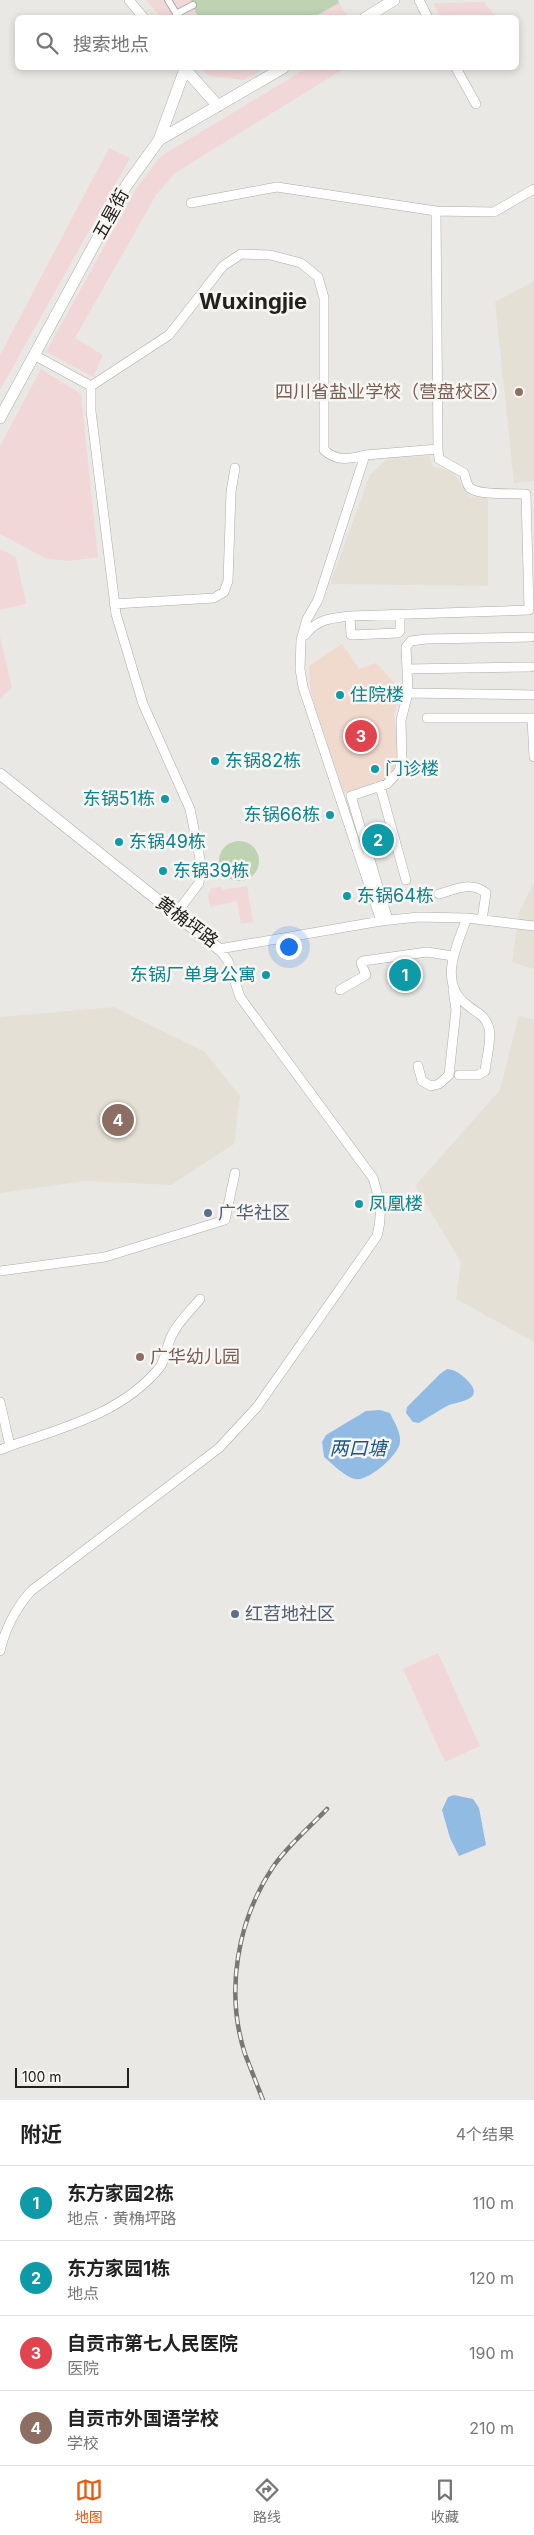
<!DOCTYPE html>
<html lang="zh">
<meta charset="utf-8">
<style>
:root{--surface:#fff;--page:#f6f6f6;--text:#222;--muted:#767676;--line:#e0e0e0;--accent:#ea580c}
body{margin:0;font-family:Inter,"Noto Sans SC",sans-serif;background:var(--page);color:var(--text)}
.scale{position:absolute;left:15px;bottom:12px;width:114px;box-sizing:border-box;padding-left:5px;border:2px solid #222120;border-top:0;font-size:14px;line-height:18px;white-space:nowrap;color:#222120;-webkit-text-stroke:4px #f7f6f2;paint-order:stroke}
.you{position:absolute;left:288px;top:946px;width:18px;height:18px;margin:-12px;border:4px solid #fff;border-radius:50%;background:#1a73e8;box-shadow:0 0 0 8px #1a73e833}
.badge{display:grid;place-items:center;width:32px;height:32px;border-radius:50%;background:var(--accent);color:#fff;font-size:16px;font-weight:700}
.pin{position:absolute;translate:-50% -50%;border:2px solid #fff;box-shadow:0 1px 5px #0006}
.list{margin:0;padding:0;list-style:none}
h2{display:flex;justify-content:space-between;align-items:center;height:65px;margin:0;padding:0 20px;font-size:21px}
h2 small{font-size:16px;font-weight:400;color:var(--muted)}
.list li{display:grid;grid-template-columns:32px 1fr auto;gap:15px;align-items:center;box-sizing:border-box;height:75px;padding:0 20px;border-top:1px solid var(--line)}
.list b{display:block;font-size:19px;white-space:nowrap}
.list p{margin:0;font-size:16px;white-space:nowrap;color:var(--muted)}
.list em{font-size:16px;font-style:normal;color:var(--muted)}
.icon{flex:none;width:28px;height:28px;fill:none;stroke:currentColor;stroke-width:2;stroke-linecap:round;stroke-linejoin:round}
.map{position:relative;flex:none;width:534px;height:2100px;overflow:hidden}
.search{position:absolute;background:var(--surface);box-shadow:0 2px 8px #0003;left:15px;right:15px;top:15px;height:55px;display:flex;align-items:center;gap:12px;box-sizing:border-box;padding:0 18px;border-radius:8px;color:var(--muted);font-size:19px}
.sheet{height:365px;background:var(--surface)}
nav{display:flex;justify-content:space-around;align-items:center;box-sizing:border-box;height:70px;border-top:1px solid var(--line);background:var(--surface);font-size:14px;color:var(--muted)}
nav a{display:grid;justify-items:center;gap:2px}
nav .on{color:var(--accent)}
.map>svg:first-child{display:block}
</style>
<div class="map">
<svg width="534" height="2100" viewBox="0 0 534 2100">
<rect width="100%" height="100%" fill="#eae8e5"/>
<path fill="#f2d7d8" d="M 146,0 L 191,0 L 198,17 L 161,17 Z
M 484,2 L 496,17 L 441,17 L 433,3 Z
M 339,3 L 348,17 L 314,17 Z
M 201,68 L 265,68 L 244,80 L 209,76 Z
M 307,68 L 345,68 L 175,173 L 156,195 L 75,338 L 103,355 L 93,377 L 46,352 L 136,189 L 161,156 Z
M 109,148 L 130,158 L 0,390 L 0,355 Z
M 41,369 L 81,394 L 98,557 L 69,561 L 47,559 L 0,534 L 0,446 Z
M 0,549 L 16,557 L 26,604 L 0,610 Z
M 0,636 L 12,687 L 0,699 Z
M 247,886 L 253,922 L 241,924 L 237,901 L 210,907 L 208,896 L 211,888 L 221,887 L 222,890 Z
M 438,1653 L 480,1746 L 445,1762 L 403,1669 Z"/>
<path fill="#e4e0d5" d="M 534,281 L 534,481 L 514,483 L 495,302 Z
M 430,456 L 433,467 L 452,471 L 470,497 L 488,498 L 488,586 L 330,584 L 370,475 L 388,458 Z
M 534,883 L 534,969 L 512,962 L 519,912 Z
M 114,1007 L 205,1052 L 240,1096 L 234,1144 L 171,1185 L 86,1181 L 0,1193 L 0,1017 Z
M 519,1015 L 534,1020 L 534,1342 L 456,1299 L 461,1262 L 415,1186 L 500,1090 Z"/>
<path fill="#f0d9cd" d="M 342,644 L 359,669 L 376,663 L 401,690 L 394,715 L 400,757 L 391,778 L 344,793 L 315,706 L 310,688 L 309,666 Z"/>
<path fill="#bdd3b2" d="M 191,0 L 338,0 L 339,3 L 314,17 L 198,18 Z
M219 861a20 20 0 1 1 40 0a20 20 0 1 1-40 0Z"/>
<path fill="#92bbe4" d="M 447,1369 C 456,1370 461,1374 467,1380 C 486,1399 461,1401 449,1405 C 439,1410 429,1417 419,1423 L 413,1422 L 406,1413 L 407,1407 L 440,1374 Z
M 380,1410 L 390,1413 C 394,1422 401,1432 400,1442 C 399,1455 368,1482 355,1479 C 343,1476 333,1464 324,1457 L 322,1442 L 326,1435 L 366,1411 Z
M 454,1795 L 473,1799 L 479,1808 L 486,1845 L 459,1856 L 450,1838 L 442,1810 L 448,1797 Z"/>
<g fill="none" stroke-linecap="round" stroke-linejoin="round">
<g stroke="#acaba8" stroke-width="8">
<path id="pedestrian" d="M 168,0 L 179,18
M 176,14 L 193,5"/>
</g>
<g stroke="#acaba8" stroke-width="10">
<path id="minor" d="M 129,0 L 144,18
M 419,0 L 428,18
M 456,68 L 476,104
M 191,203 L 277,187 L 436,211
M 34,355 L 91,386 L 169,335 L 223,266 L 241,254 L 270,255 L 301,263 L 318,277 L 324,298 L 324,450 C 337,462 350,459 365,455
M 91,386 L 91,411 L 116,614 L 143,704 L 190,809 L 201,864 L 199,883 L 176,914
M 114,604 L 214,598 L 224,592 L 228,581 L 231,492 L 235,468
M 350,616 L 351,635 L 398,633 L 400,631 L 400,615
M 305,635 C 317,619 331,618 350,616 L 529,610 L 526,494 C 513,493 480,496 470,488 C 466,484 466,478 464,473 L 439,459 L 438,449
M 407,669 L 531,667
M 408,693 L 534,695
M 427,718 L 532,718 L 534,757
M 380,786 L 406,880
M 439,894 C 456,889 472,881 486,893 L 482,920
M 388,920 L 351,796 L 387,784 L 399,771 L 402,760 L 401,720 L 408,693 L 406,647 L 411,641 L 426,639 L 531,637
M 381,921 L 303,687 L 300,669 L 301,640 L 307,619 L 318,600 L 365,455 L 438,449 L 436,211 L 494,212 L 534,189
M 340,990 L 366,975 L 361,963 L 363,961 L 427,952 L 453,956
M 418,1066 L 422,1081 L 431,1086 L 439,1084 L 449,1075 L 456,1010 L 453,989
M 459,1075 L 478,1075 L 485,1071 C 486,1059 492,1040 489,1028 C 485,1014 476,1013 466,1004 C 438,982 457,945 467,918
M 0,1271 L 105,1257 L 225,1220 L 235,1173
M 0,1402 L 10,1446 L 0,1450
M 10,1446 C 63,1428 123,1413 160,1367 C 166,1358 167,1344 172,1335 C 178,1322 191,1310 200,1299
M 0,1651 C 5,1629 16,1608 31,1591 L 219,1448 L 257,1407 L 377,1236 C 383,1214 380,1200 373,1178 L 240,997 L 228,961 L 219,949 L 381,921 L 418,917 L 467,918 L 534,926"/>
</g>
<g stroke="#acaba8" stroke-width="12">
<path id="secondary" d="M 365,18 L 394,0
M 159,140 L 185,69 L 218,106
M 0,418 L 126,186 L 159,140 L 283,68
M 0,774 L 219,949"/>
</g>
<use href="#pedestrian" stroke="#fff" stroke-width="6"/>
<use href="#minor" stroke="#fff" stroke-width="9"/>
<use href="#secondary" stroke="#fff" stroke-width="11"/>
<g stroke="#787775" stroke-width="4.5">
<path id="rail" d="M 263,2100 C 257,2085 251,2069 245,2054 C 225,1992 237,1921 273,1867 C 287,1846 310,1827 327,1809"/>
</g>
<use href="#rail" stroke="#f7f6f2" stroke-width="2.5" stroke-dasharray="8" stroke-linecap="butt"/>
</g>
<g fill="#8d6e63" stroke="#f7f6f2" stroke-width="2">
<circle cx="519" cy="392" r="5"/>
<circle cx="140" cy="1357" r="5"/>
</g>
<g fill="#0f9aa8" stroke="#f7f6f2" stroke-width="2">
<circle cx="340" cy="695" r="5"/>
<circle cx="215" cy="761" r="5"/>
<circle cx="375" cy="769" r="5"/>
<circle cx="165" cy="799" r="5"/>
<circle cx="330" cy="815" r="5"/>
<circle cx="119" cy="842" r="5"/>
<circle cx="163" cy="871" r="5"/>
<circle cx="347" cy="896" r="5"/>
<circle cx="266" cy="975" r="5"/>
<circle cx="359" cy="1204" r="5"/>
</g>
<g fill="#5c6f8a" stroke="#f7f6f2" stroke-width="2">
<circle cx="208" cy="1213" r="5"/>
<circle cx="235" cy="1614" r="5"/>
</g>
<g text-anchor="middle" stroke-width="5" stroke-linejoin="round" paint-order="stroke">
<g font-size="18" fill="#222120" stroke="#f7f6f2">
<text transform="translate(111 214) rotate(-61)" y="6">五星街</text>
<text transform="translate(187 922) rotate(37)" y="6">黄桷坪路</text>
</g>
<g font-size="18" fill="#785e54" stroke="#f7f6f2" text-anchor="end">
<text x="509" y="398">四川省盐业学校（营盘校区）</text>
<text x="150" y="1363" text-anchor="start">广华幼儿园</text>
</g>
<g font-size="18" fill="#0d838f" stroke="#f7f6f2" text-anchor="start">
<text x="350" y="701">住院楼</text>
<text x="225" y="767">东锅82栋</text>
<text x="385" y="775">门诊楼</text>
<text x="155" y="805" text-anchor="end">东锅51栋</text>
<text x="320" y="821" text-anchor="end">东锅66栋</text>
<text x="129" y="848">东锅49栋</text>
<text x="173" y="877">东锅39栋</text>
<text x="357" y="902">东锅64栋</text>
<text x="256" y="981" text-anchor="end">东锅厂单身公寓</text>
<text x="369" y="1210">凤凰楼</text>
</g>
<g font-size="18" fill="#4e5e75" stroke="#f7f6f2" text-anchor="start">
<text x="218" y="1219">广华社区</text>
<text x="245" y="1620">红苕地社区</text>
</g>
<g font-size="19" font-style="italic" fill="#195587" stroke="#f7f6f2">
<text x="358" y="1455">两口塘</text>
</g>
<g font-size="22" font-weight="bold" fill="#222120" stroke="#f7f6f2">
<text x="253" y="309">Wuxingjie</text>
</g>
</g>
</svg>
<div class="scale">100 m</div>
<div class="you"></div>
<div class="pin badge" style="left:405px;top:975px;background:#0f9aa8">1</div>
<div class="pin badge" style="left:378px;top:840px;background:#0f9aa8">2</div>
<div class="pin badge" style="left:361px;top:736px;background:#e0444e">3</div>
<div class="pin badge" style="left:118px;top:1120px;background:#8d6e63">4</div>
<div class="search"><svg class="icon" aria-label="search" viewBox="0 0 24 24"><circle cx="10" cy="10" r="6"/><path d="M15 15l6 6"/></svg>搜索地点</div>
</div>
<section class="sheet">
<h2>附近<small>4个结果</small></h2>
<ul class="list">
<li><span class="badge" style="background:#0f9aa8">1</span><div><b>东方家园2栋</b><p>地点 · 黄桷坪路</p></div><em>110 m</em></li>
<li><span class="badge" style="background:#0f9aa8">2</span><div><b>东方家园1栋</b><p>地点</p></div><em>120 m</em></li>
<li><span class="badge" style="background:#e0444e">3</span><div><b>自贡市第七人民医院</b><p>医院</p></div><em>190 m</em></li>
<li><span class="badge" style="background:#8d6e63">4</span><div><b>自贡市外国语学校</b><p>学校</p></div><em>210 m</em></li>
</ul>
</section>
<nav>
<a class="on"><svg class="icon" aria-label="map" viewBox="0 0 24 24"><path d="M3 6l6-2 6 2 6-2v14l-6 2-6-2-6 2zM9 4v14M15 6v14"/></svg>地图</a>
<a><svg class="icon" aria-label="directions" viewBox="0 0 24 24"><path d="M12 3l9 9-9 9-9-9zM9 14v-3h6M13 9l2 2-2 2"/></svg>路线</a>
<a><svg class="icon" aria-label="saved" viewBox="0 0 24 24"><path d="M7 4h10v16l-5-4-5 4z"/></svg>收藏</a>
</nav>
